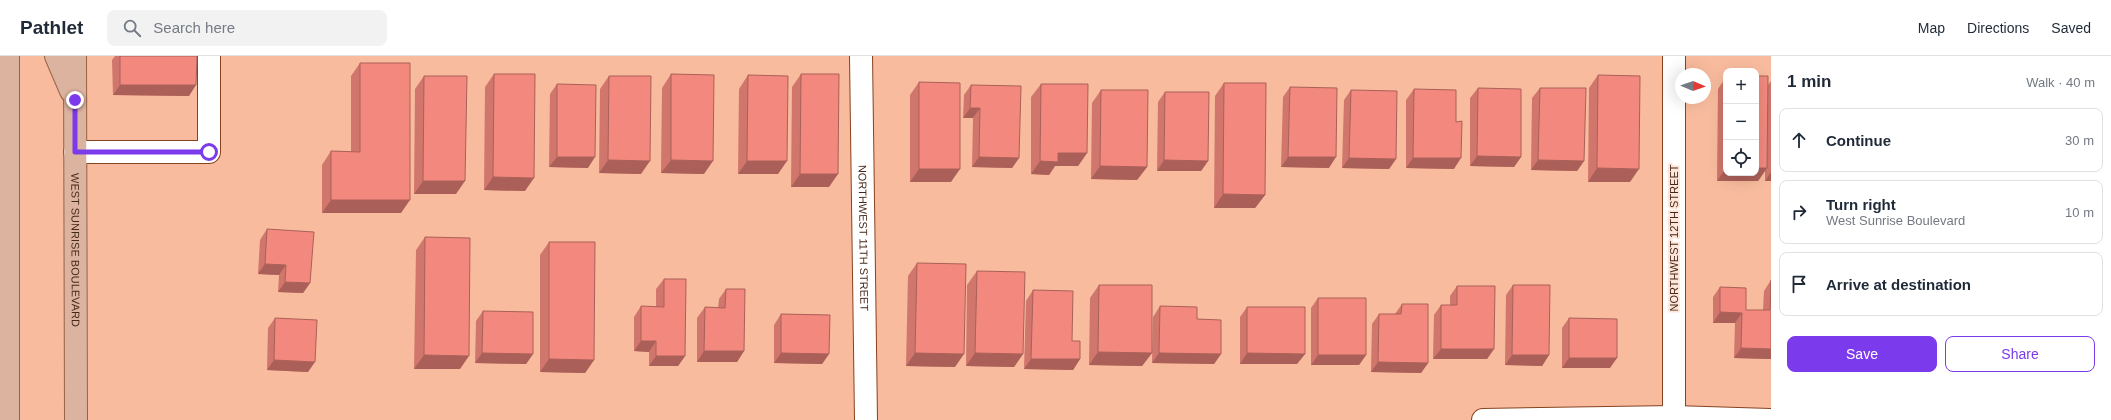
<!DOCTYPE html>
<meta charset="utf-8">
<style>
:root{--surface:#fff;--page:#f2f2f3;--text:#1f2937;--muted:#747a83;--line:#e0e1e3;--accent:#7c3aed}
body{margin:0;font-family:Helvetica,sans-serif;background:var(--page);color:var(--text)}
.controls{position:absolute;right:12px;top:12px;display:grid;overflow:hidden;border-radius:8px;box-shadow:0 4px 16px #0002}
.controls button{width:36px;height:36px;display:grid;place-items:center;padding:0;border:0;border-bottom:1px solid var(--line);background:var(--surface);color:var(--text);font:20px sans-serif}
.compass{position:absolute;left:1675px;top:12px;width:36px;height:36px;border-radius:50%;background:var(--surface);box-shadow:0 4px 16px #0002;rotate:92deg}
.stop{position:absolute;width:12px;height:12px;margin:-9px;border:3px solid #7c3aed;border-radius:50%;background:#fff}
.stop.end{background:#7c3aed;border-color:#fff;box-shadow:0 1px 4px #0008}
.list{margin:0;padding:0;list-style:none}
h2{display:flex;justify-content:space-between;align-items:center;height:52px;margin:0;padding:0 16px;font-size:17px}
h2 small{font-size:13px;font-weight:400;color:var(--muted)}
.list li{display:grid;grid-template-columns:26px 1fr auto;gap:12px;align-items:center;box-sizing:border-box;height:64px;margin:0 8px 8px;padding:0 8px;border:1px solid var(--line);border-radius:8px}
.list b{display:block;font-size:15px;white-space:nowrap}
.list p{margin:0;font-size:13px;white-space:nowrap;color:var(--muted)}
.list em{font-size:13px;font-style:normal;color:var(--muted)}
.actions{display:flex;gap:8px;padding:12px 16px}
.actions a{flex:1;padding:9px 0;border:1px solid var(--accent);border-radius:8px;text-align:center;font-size:14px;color:var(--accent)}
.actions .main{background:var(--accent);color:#fff}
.icon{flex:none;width:22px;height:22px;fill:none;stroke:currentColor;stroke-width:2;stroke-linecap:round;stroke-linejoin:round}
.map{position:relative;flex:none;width:1771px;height:364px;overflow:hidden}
header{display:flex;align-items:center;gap:24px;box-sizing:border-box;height:56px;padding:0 20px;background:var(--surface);border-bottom:1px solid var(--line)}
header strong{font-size:19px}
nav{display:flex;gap:22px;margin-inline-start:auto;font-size:14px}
.search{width:280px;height:36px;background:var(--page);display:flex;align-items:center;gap:10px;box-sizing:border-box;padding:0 14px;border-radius:8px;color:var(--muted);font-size:15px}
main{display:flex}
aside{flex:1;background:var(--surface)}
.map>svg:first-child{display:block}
</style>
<header>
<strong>Pathlet</strong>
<div class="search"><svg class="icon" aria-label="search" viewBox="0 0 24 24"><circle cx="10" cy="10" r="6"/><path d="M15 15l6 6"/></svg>Search here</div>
<nav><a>Map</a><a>Directions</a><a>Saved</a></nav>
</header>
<main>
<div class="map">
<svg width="1771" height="364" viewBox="0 0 1771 364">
<rect width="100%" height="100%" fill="#f8bb9d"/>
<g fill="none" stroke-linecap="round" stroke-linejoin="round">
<g stroke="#86431f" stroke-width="24">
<g id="minor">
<path id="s1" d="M 861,0 L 866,364"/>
<path d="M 75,96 L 209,96 L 209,0"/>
<path d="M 1483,364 L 1674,361 L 1770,364"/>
<path d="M 1674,364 L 1674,0"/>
</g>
</g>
<g stroke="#986246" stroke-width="24">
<g id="major">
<path d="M 56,0 L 71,35"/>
<path id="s2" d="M 75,0 L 76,364"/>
<path d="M 8,364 L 8,0"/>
</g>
</g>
<use href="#minor" stroke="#fff" stroke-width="22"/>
<use href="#major" stroke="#dcb39f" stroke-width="22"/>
</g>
<path fill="#d1766c" d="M 115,0 L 197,0 L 189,40 L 113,39 L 112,4 Z
M 360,7 L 401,157 L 322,157 L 322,109 L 331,95 L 351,96 L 351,20 Z
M 494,18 L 525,135 L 484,134 L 485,31 Z
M 671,18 L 704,118 L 661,117 L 662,32 Z
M 801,18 L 829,131 L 791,131 L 792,31 Z
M 748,19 L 778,118 L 738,118 L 739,33 Z
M 1598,19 L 1630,126 L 1588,126 L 1589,32 Z
M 424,20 L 456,138 L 414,138 L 415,33 Z
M 609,20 L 641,118 L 599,117 L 600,33 Z
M 1726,21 L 1726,117 L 1768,29 L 1771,25 L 1771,125 L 1765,125 L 1765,115 L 1758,125 L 1717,125 L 1718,33 Z
M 919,26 L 951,126 L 910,126 L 910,39 Z
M 1224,27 L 1265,139 L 1255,152 L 1214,152 L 1215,40 Z
M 557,28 L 588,112 L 549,111 L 550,38 Z
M 1041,28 L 1087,97 L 1078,110 L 1055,110 L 1049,119 L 1031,118 L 1031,41 Z
M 971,29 L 1019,102 L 1012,112 L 972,111 L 973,62 L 963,62 L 964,39 Z
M 1290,31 L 1329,112 L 1281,111 L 1283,41 Z
M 1478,32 L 1521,101 L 1514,111 L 1470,110 L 1470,42 Z
M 1540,32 L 1584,105 L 1577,115 L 1531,114 L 1532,42 Z
M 1414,33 L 1454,113 L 1406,112 L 1406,44 Z
M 1101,34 L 1147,111 L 1137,124 L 1091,123 L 1092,47 Z
M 1351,34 L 1396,103 L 1389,113 L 1342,112 L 1344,44 Z
M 1165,36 L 1208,105 L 1201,115 L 1157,115 L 1158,46 Z
M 267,173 L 310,227 L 303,237 L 278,236 L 279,219 L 258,218 L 260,184 Z
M 425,181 L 460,313 L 414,313 L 416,194 Z
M 549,186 L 594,304 L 585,317 L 540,316 L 540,199 Z
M 917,207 L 955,311 L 906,310 L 908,220 Z
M 977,215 L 1023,298 L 1014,311 L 966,310 L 967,229 Z
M 664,223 L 685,300 L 678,310 L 649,310 L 649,296 L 634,295 L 634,261 L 641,250 L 656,251 L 656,233 Z
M 1771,224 L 1771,303 L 1734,302 L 1735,267 L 1713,267 L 1713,241 L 1720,231 L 1746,254 L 1763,254 L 1764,235 Z
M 1099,229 L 1152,297 L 1142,310 L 1089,309 L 1090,242 Z
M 1513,229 L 1549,299 L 1542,310 L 1505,309 L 1506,239 Z
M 1457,230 L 1494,293 L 1487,303 L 1433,303 L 1434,259 L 1441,249 L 1450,249 L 1450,240 Z
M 726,233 L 744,295 L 737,306 L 697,306 L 697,262 L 705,251 L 718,252 L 719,243 Z
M 1033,234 L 1072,285 L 1080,303 L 1073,314 L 1024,313 L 1026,245 Z
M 1318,242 L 1366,299 L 1359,309 L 1311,309 L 1311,252 Z
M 1402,248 L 1428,307 L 1421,317 L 1371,316 L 1372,268 L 1379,258 L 1395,258 Z
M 1160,250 L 1221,298 L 1214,308 L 1152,307 L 1153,261 Z
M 1247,251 L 1305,298 L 1297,308 L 1240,308 L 1240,261 Z
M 483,255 L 533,298 L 526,308 L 475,307 L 476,265 Z
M 781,258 L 829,298 L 822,308 L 774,307 L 774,269 Z
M 275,262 L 308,316 L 267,314 L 268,272 Z
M 1569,262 L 1610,312 L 1562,312 L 1562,272 Z"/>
<path fill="#aa6058" d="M 120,29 L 196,29 L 189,40 L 113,39 Z
M 970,52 L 980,52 L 973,62 L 963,62 Z
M 1058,97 L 1087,97 L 1078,110 L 1055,110 L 1049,119 L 1031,118 L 1040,105 Z
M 1477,100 L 1521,101 L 1514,111 L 1470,110 Z
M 557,101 L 595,101 L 588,112 L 549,111 Z
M 979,101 L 1019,102 L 1012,112 L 972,111 Z
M 1288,101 L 1336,101 L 1329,112 L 1281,111 Z
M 1349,102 L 1396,103 L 1389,113 L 1342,112 Z
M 1413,102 L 1461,102 L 1454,113 L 1406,112 Z
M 608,104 L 650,105 L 641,118 L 599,117 Z
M 671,104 L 713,105 L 704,118 L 661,117 Z
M 1164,104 L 1208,105 L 1201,115 L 1157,115 Z
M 1538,104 L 1584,105 L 1577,115 L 1531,114 Z
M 747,105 L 787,105 L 778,118 L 738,118 Z
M 1100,110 L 1147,111 L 1137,124 L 1091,123 Z
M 1597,112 L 1639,113 L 1630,126 L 1588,126 Z
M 1726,112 L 1726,117 L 1756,117 L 1756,112 L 1767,112 L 1758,125 L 1717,125 Z
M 919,113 L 960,113 L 951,126 L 910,126 Z
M 1771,116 L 1771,125 L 1765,125 Z
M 800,118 L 838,118 L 829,131 L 791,131 Z
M 493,121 L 534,122 L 525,135 L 484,134 Z
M 423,125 L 465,125 L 456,138 L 414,138 Z
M 1223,138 L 1265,139 L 1255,152 L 1214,152 Z
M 331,144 L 410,144 L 401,157 L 322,157 Z
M 265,208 L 286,209 L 279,219 L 258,218 Z
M 285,226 L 310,227 L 303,237 L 278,236 Z
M 1720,256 L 1742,257 L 1735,267 L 1713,267 Z
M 641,285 L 656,285 L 649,296 L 634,295 Z
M 1741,292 L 1771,293 L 1771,303 L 1734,302 Z
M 1441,293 L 1494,293 L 1487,303 L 1433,303 Z
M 704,295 L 744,295 L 737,306 L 697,306 Z
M 1098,296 L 1152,297 L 1142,310 L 1089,309 Z
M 482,297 L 533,298 L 526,308 L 475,307 Z
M 781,297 L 829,298 L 822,308 L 774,307 Z
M 915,297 L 964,298 L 955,311 L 906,310 Z
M 975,297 L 1023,298 L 1014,311 L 966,310 Z
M 1159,297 L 1221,298 L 1214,308 L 1152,307 Z
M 1247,297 L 1305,298 L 1297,308 L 1240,308 Z
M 424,299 L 469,300 L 460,313 L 414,313 Z
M 1318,299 L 1366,299 L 1359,309 L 1311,309 Z
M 1512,299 L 1549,299 L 1542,310 L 1505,309 Z
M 656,300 L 685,300 L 678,310 L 649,310 Z
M 1569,302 L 1617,302 L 1610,312 L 1562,312 Z
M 549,303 L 594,304 L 585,317 L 540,316 Z
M 1031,303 L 1080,303 L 1073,314 L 1024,313 Z
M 274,304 L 315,306 L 308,316 L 267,314 Z
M 1378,306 L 1428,307 L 1421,317 L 1371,316 Z"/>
<path fill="#f3897e" stroke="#aa6058" d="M 120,0 L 197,0 L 196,29 L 120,29 Z
M 360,7 L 410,7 L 410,144 L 331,144 L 331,95 L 360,96 Z
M 494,18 L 535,18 L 534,122 L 493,121 Z
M 671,18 L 714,19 L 713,105 L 671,104 Z
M 801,18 L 839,18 L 838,118 L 800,118 Z
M 748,19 L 788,20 L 787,105 L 747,105 Z
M 1598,19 L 1640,20 L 1639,113 L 1597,112 Z
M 424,20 L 467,20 L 465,125 L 423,125 Z
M 609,20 L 651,20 L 650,105 L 608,104 Z
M 1756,20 L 1768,20 L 1767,112 L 1756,112 Z
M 919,26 L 960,27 L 960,113 L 919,113 Z
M 1224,27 L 1266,27 L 1265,139 L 1223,138 Z
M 557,28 L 596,29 L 595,101 L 557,101 Z
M 1041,28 L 1088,28 L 1087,97 L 1058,97 L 1058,106 L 1040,105 Z
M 971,29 L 1021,30 L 1019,102 L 979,101 L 980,52 L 970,52 Z
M 1290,31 L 1337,32 L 1336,101 L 1288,101 Z
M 1478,32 L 1521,33 L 1521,101 L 1477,100 Z
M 1540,32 L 1586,32 L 1584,105 L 1538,104 Z
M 1414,33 L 1456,34 L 1456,66 L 1462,65 L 1461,102 L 1413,102 Z
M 1101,34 L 1148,34 L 1147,111 L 1100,110 Z
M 1351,34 L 1397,35 L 1396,103 L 1349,102 Z
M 1165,36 L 1209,36 L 1208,105 L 1164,104 Z
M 267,173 L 314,176 L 310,227 L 285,226 L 286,209 L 265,208 Z
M 425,181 L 470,182 L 469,300 L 424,299 Z
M 549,186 L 595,186 L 594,304 L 549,303 Z
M 917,207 L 966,208 L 964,298 L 915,297 Z
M 977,215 L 1025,216 L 1023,298 L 975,297 Z
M 664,223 L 686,223 L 685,300 L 656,300 L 656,285 L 641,285 L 641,250 L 664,251 Z
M 1771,224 L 1771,293 L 1741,292 L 1742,257 L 1720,256 L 1720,231 L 1746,232 L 1746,254 L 1770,254 Z
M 1099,229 L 1152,229 L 1152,297 L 1098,296 Z
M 1513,229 L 1550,229 L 1549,299 L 1512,299 Z
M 1457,230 L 1495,230 L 1494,293 L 1441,293 L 1441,249 L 1457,249 Z
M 726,233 L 745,233 L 744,295 L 704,295 L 705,251 L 725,252 Z
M 1033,234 L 1073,235 L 1072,285 L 1080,285 L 1080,303 L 1031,303 Z
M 1318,242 L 1366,242 L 1366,299 L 1318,299 Z
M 1402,248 L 1428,248 L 1428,307 L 1378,306 L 1379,258 L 1401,258 Z
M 1160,250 L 1197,251 L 1197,263 L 1221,264 L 1221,298 L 1159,297 Z
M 1247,251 L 1305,251 L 1305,298 L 1247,297 Z
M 483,255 L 533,256 L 533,298 L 482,297 Z
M 781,258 L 830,259 L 829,298 L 781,297 Z
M 275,262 L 317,264 L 315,306 L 274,304 Z
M 1569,262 L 1617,263 L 1617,302 L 1569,302 Z"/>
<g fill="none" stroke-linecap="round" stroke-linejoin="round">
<path stroke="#7c3aed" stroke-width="5" d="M 75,44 L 75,96 L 209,96"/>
</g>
<g text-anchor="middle" stroke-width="4" stroke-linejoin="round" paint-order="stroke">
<g font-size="11" fill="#462819" stroke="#fee5da">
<text dy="4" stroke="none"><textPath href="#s1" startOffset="182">NORTHWEST 11TH STREET</textPath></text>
<text transform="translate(1674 182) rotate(-90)" y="4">NORTHWEST 12TH STREET</text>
<text dy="4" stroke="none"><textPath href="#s2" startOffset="194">WEST SUNRISE BOULEVARD</textPath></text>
</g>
</g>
</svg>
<div class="controls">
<button>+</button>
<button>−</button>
<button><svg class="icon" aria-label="locate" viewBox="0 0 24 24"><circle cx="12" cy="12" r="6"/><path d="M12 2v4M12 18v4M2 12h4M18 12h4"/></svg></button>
</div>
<svg class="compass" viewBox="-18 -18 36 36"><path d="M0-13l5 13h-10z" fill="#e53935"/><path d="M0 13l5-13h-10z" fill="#747a83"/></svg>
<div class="stop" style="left:209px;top:96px"></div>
<div class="stop end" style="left:75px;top:44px"></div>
</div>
<aside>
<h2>1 min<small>Walk · 40 m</small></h2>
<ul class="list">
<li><svg class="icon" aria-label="ahead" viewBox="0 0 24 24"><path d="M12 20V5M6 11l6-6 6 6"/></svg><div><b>Continue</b></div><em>30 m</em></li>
<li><svg class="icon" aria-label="right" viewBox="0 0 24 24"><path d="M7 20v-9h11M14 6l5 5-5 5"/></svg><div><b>Turn right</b><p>West Sunrise Boulevard</p></div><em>10 m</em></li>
<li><svg class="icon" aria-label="arrive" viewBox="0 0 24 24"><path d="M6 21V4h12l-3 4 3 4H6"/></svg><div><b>Arrive at destination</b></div></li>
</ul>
<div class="actions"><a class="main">Save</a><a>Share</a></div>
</aside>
</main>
